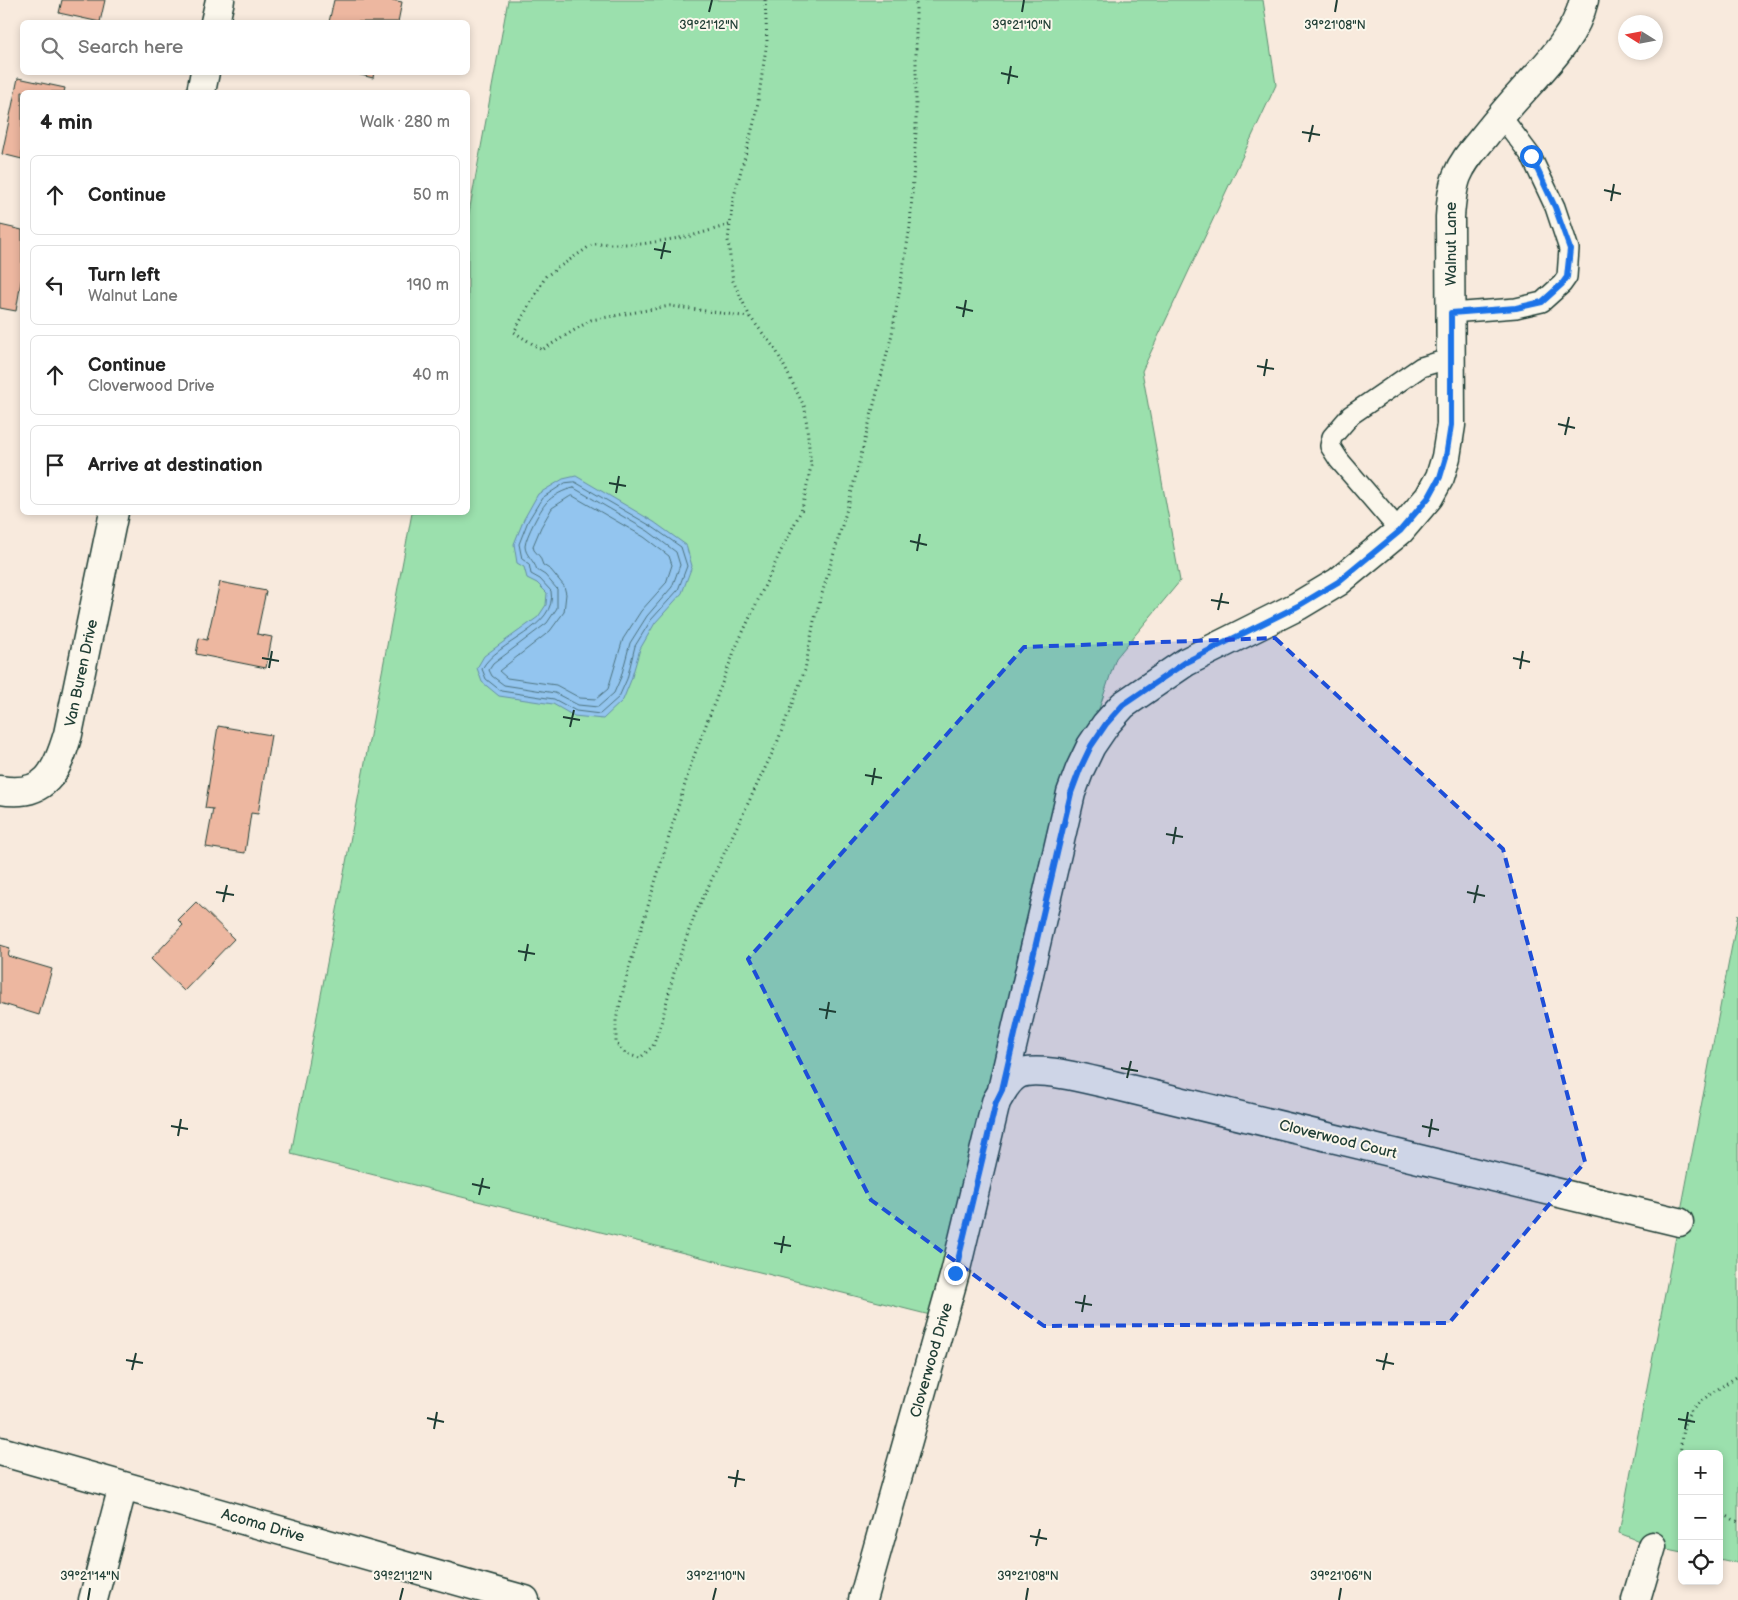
<!DOCTYPE html>
<meta charset="utf-8">
<style>
:root{--surface:#fff;--page:#f2f2f2;--text:#222;--muted:#767676;--line:#e0e0e0}
body{margin:0;font-family:"Balsamiq Sans",sans-serif;background:var(--page);color:var(--text)}
.controls{position:absolute;right:15px;bottom:15px;display:grid;overflow:hidden;border-radius:8px;box-shadow:0 2px 8px #0003}
.controls button{width:45px;height:45px;display:grid;place-items:center;padding:0;border:0;border-bottom:1px solid var(--line);background:var(--surface);color:var(--text);font:25px sans-serif}
.compass{position:absolute;left:1618px;top:15px;width:45px;height:45px;border-radius:50%;background:var(--surface);box-shadow:0 2px 8px #0003;rotate:281deg}
.stop{position:absolute;width:15px;height:15px;margin:-11px;border:4px solid #1a73e8;border-radius:50%;background:#fff}
.stop.end{background:#1a73e8;border-color:#fff;box-shadow:0 1px 5px #0008}
.list{margin:0;padding:0;list-style:none}
h2{display:flex;justify-content:space-between;align-items:center;height:65px;margin:0;padding:0 20px;font-size:21px}
h2 small{font-size:16px;font-weight:400;color:var(--muted)}
.list li{display:grid;grid-template-columns:32px 1fr auto;gap:15px;align-items:center;box-sizing:border-box;height:80px;margin:0 10px 10px;padding:0 10px;border:1px solid var(--line);border-radius:8px}
.list b{display:block;font-size:19px;white-space:nowrap}
.list p{margin:0;font-size:16px;white-space:nowrap;color:var(--muted)}
.list em{font-size:16px;font-style:normal;color:var(--muted)}
.icon{flex:none;width:28px;height:28px;fill:none;stroke:currentColor;stroke-width:2;stroke-linecap:round;stroke-linejoin:round}
.map{position:relative;flex:none;width:1738px;height:1600px;overflow:hidden}
.search{position:absolute;background:var(--surface);box-shadow:0 2px 8px #0003;left:20px;top:20px;width:450px;height:55px;display:flex;align-items:center;gap:12px;box-sizing:border-box;padding:0 18px;border-radius:8px;color:var(--muted);font-size:19px}
.panel{position:absolute;background:var(--surface);box-shadow:0 2px 8px #0003;left:20px;top:90px;width:450px;height:425px;border-radius:8px}
.map>svg:first-child{display:block}
</style>
<div class="map">
<svg width="1738" height="1600" viewBox="0 0 1738 1600">
<rect width="100%" height="100%" fill="#f8eadd"/>
<filter id="ink" filterUnits="userSpaceOnUse"><feTurbulence type="fractalNoise" baseFrequency=".02" numOctaves="2"/><feDisplacementMap in="SourceGraphic" scale="10" xChannelSelector="R" yChannelSelector="G"/><feConvolveMatrix kernelMatrix="1 2 1 2 8 2 1 2 1" color-interpolation-filters="sRGB"/></filter>
<g filter="url(#ink)">
<path fill="#9be0ad" stroke="#5d8e70" d="M 508,0 L 1263,0 L 1276,85 L 1142,371 L 1180,581 L 1116,658 L 1071,793 L 942,1318 L 291,1154 L 412,513 L 468,512 L 468,218 Z
M 1738,914 L 1738,1563 L 1719,1559 L 1719,1454 L 1682,1454 L 1682,1552 L 1652,1546 L 1619,1533 Z"/>
<path fill="#93c5ef" stroke="#658fa4" d="M 576,476 L 654,522 L 686,545 L 692,566 L 682,593 L 655,623 L 640,649 L 631,680 L 623,700 L 603,719 L 574,716 L 553,704 L 499,696 L 482,682 L 477,668 L 484,656 L 538,617 L 546,605 L 547,593 L 537,583 L 527,578 L 524,567 L 517,563 L 514,544 L 524,519 L 538,494 L 563,479 Z"/>
<g fill="none" stroke-linecap="round" stroke-linejoin="round">
<path stroke="#4d737f" stroke-width="1" d="M 575,482 L 651,526 L 681,547 L 687,566 L 678,590 L 651,620 L 635,646 L 627,679 L 619,697 L 600,714 L 576,711 L 554,699 L 501,691 L 486,679 L 482,669 C 496,641 558,628 551,591 L 540,579 L 531,574 L 529,564 L 522,559 L 519,544 L 528,521 L 542,498 L 565,483 Z
M 574,488 L 648,531 L 676,552 L 680,565 L 672,587 L 647,616 L 630,643 L 621,677 L 614,693 L 598,707 L 578,705 L 555,693 L 504,685 L 492,676 L 489,670 L 493,664 L 547,623 L 557,608 L 557,589 L 545,575 L 537,570 C 534,560 525,555 525,546 C 526,536 540,510 546,503 C 552,496 565,489 574,488 Z
M 573,496 L 644,537 L 669,556 L 672,565 L 666,583 L 641,611 L 623,639 L 608,689 L 596,699 L 580,698 L 556,685 L 507,678 L 499,671 L 550,631 L 564,612 L 566,594 L 564,586 L 551,570 L 543,565 L 540,557 L 534,550 L 533,546 L 541,527 L 552,508 L 569,497 Z"/>
</g>
<path fill="#edb7a0" stroke="#1f3d34" d="M 62,0 L 105,0 L 100,22 L 59,13 Z
M 334,0 L 392,0 L 402,2 L 398,22 L 329,22 Z
M 349,72 L 374,72 L 373,78 Z
M 18,78 L 65,88 L 64,92 L 22,92 L 22,159 L 2,154 Z
M 0,225 L 22,230 L 22,276 L 16,311 L 0,308 Z
M 220,582 L 266,591 L 257,634 L 272,637 L 266,668 L 196,654 L 199,638 L 207,640 Z
M 218,726 L 271,735 L 258,814 L 251,813 L 245,853 L 206,847 L 213,809 L 205,808 Z
M 196,902 L 234,939 L 184,991 L 151,959 L 183,925 L 178,920 Z
M 0,945 L 10,948 L 8,956 L 52,969 L 39,1015 L 0,1003 Z"/>
<g fill="none" stroke-linecap="round" stroke-linejoin="round">
<g stroke="#1f3d34" stroke-width="22">
<path id="service" d="M 1451,313 L 1516,308 L 1542,302 L 1562,284 L 1567,277 L 1569,249 L 1555,207 L 1531,156 L 1501,116
M 1400,531 L 1339,460 L 1330,446 L 1332,437 L 1351,415 L 1421,367 L 1451,358"/>
</g>
<g stroke="#1f3d34" stroke-width="31">
<path id="minor" d="M 215,22 L 220,0
M 201,92 L 205,72
M 0,790 C 46,798 57,771 68,734 L 114,512
M 1002,1090 L 1071,793 L 1080,769 L 1091,746 L 1106,724 L 1123,705 L 1186,662 L 1298,606 L 1338,582 L 1400,531 L 1429,497 L 1440,477 L 1446,457 L 1451,425 L 1450,217 C 1451,203 1452,189 1457,176 C 1463,161 1473,150 1483,138 C 1495,123 1507,108 1520,94 C 1545,66 1575,38 1584,0
M 0,1451 L 525,1600
M 93,1600 L 123,1486
M 863,1600 L 955,1273 L 996,1102 C 1001,1093 1008,1080 1017,1075 C 1036,1064 1092,1081 1113,1085 L 1679,1222
M 1636,1600 L 1652,1546"/>
</g>
<path stroke="#1f3d34" stroke-width="3" stroke-dasharray="1 4" stroke-linecap="butt" d="M 765,0 L 767,41 L 756,115 L 733,200 L 728,240 L 733,281 L 750,317 L 776,350 L 805,408 L 811,466 L 802,509 L 780,553 L 736,647 L 692,761 L 627,975 L 616,1020 L 616,1043 L 626,1054 L 640,1058 L 653,1046 L 662,1020 L 675,969 L 695,914 L 777,743 L 805,670 L 814,621 L 849,502 L 892,334 L 910,227 L 916,132 L 916,0
M 729,225 L 691,236 L 642,244 L 593,244 L 546,276 L 514,332 L 542,350 L 591,320 L 670,306 L 749,317
M 1682,1468 L 1680,1466 C 1681,1448 1680,1427 1690,1412 C 1696,1402 1727,1383 1738,1376
M 1719,1512 L 1738,1522"/>
<use href="#service" stroke="#fbf7ec" stroke-width="19"/>
<use href="#minor" stroke="#fbf7ec" stroke-width="28"/>
</g>
</g>
<g fill="none" stroke-linecap="round" stroke-linejoin="round" filter="url(#ink)">
<path stroke="#1a73e8" stroke-width="6" d="M 955,1273 L 996,1102 L 1002,1090 L 1071,793 L 1080,769 L 1091,746 L 1106,724 L 1123,705 L 1186,662 L 1298,606 L 1338,582 L 1400,531 L 1429,497 L 1440,477 L 1446,457 L 1451,425 L 1451,313 L 1516,308 L 1542,302 L 1562,284 L 1567,277 L 1570,249 L 1555,207 L 1531,156"/>
</g>
<path fill="#1d4ed8" fill-opacity="0.2" stroke="#1d4ed8" stroke-width="4" stroke-dasharray="10 6" stroke-linejoin="round" d="M 1275,638 L 1503,849 L 1585,1162 L 1449,1323 L 1044,1326 L 871,1200 L 748,959 L 1024,647 Z"/>
<path fill="none" stroke="#1f3d34" stroke-width="2" d="M 709,12 L 712,0M 1022,12 L 1024,0M 1335,12 L 1337,0M 1001,73 L 1018,77M 1008,84 L 1011,66M 1302,132 L 1320,135M 1309,142 L 1313,125M 1604,190 L 1621,194M 1611,201 L 1614,184M 654,249 L 671,252M 661,259 L 665,242M 956,307 L 973,311M 963,317 L 966,300M 1257,366 L 1274,369M 1264,376 L 1267,359M 1558,424 L 1575,428M 1565,435 L 1569,417M 609,483 L 626,486M 616,493 L 619,476M 910,541 L 927,545M 917,551 L 920,534M 1211,600 L 1229,603M 1218,610 L 1222,593M 262,658 L 279,661M 1513,658 L 1530,662M 269,668 L 272,651M 1520,669 L 1523,651M 563,717 L 580,720M 570,727 L 574,710M 865,775 L 882,778M 872,785 L 875,768M 1166,834 L 1183,837M 1173,844 L 1176,827M 216,892 L 234,895M 1467,892 L 1485,896M 223,902 L 227,885M 1474,903 L 1478,885M 518,951 L 535,954M 525,961 L 528,944M 819,1009 L 836,1012M 826,1019 L 829,1002M 1121,1068 L 1138,1071M 1127,1078 L 1131,1061M 171,1126 L 188,1129M 1422,1126 L 1439,1130M 178,1136 L 181,1119M 1429,1137 L 1432,1119M 472,1184 L 490,1188M 479,1195 L 483,1178M 774,1243 L 791,1246M 781,1253 L 784,1236M 1075,1302 L 1092,1305M 1082,1312 L 1085,1295M 126,1360 L 143,1363M 1376,1360 L 1394,1364M 132,1370 L 136,1353M 1383,1370 L 1387,1353M 427,1418 L 444,1422M 1678,1419 L 1695,1422M 434,1429 L 437,1412M 1685,1429 L 1688,1412M 728,1477 L 745,1480M 735,1487 L 738,1470M 1030,1536 L 1047,1539M 1036,1546 L 1040,1529M 88,1600 L 90,1588M 400,1600 L 403,1588M 713,1600 L 716,1588M 1026,1600 L 1028,1588M 1339,1600 L 1341,1588"/>
<g text-anchor="middle" stroke-width="4" stroke-linejoin="round" paint-order="stroke">
<g font-size="15" fill="#1f3d34" stroke="#fbf7ec">
<text transform="translate(1451 244) rotate(-90)" y="5">Walnut Lane</text>
<text transform="translate(81 673) rotate(-78)" y="5">Van Buren Drive</text>
<text transform="translate(1338 1139) rotate(14)" y="5">Cloverwood Court</text>
<text transform="translate(931 1360) rotate(-74)" y="5">Cloverwood Drive</text>
<text transform="translate(263 1525) rotate(16)" y="5">Acoma Drive</text>
</g>
</g>
<g font-size="12" text-anchor="middle" fill="#1f3d34" stroke="#fbf7ec" stroke-width="4" stroke-linejoin="round" paint-order="stroke">
<text x="709" y="29">39°21'12"N</text>
<text x="1022" y="29">39°21'10"N</text>
<text x="1335" y="29">39°21'08"N</text>
<text x="90" y="1580">39°21'14"N</text>
<text x="403" y="1580">39°21'12"N</text>
<text x="716" y="1580">39°21'10"N</text>
<text x="1028" y="1580">39°21'08"N</text>
<text x="1341" y="1580">39°21'06"N</text>
</g>
</svg>
<div class="controls">
<button>+</button>
<button>−</button>
<button><svg class="icon" aria-label="locate" viewBox="0 0 24 24"><circle cx="12" cy="12" r="6"/><path d="M12 2v4M12 18v4M2 12h4M18 12h4"/></svg></button>
</div>
<svg class="compass" viewBox="-18 -18 36 36"><path d="M0-13l5 13h-10z" fill="#e53935"/><path d="M0 13l5-13h-10z" fill="#767676"/></svg>
<div class="stop" style="left:1531px;top:156px"></div>
<div class="stop end" style="left:955px;top:1273px"></div>
<div class="search"><svg class="icon" aria-label="search" viewBox="0 0 24 24"><circle cx="10" cy="10" r="6"/><path d="M15 15l6 6"/></svg>Search here</div>
<section class="panel">
<h2>4 min<small>Walk · 280 m</small></h2>
<ul class="list">
<li><svg class="icon" aria-label="ahead" viewBox="0 0 24 24"><path d="M12 20V5M6 11l6-6 6 6"/></svg><div><b>Continue</b></div><em>50 m</em></li>
<li><svg class="icon" aria-label="left" viewBox="0 0 24 24"><path d="M17 20v-9H6M10 6l-5 5 5 5"/></svg><div><b>Turn left</b><p>Walnut Lane</p></div><em>190 m</em></li>
<li><svg class="icon" aria-label="ahead" viewBox="0 0 24 24"><path d="M12 20V5M6 11l6-6 6 6"/></svg><div><b>Continue</b><p>Cloverwood Drive</p></div><em>40 m</em></li>
<li><svg class="icon" aria-label="arrive" viewBox="0 0 24 24"><path d="M6 21V4h12l-3 4 3 4H6"/></svg><div><b>Arrive at destination</b></div></li>
</ul>
</section>
</div>
